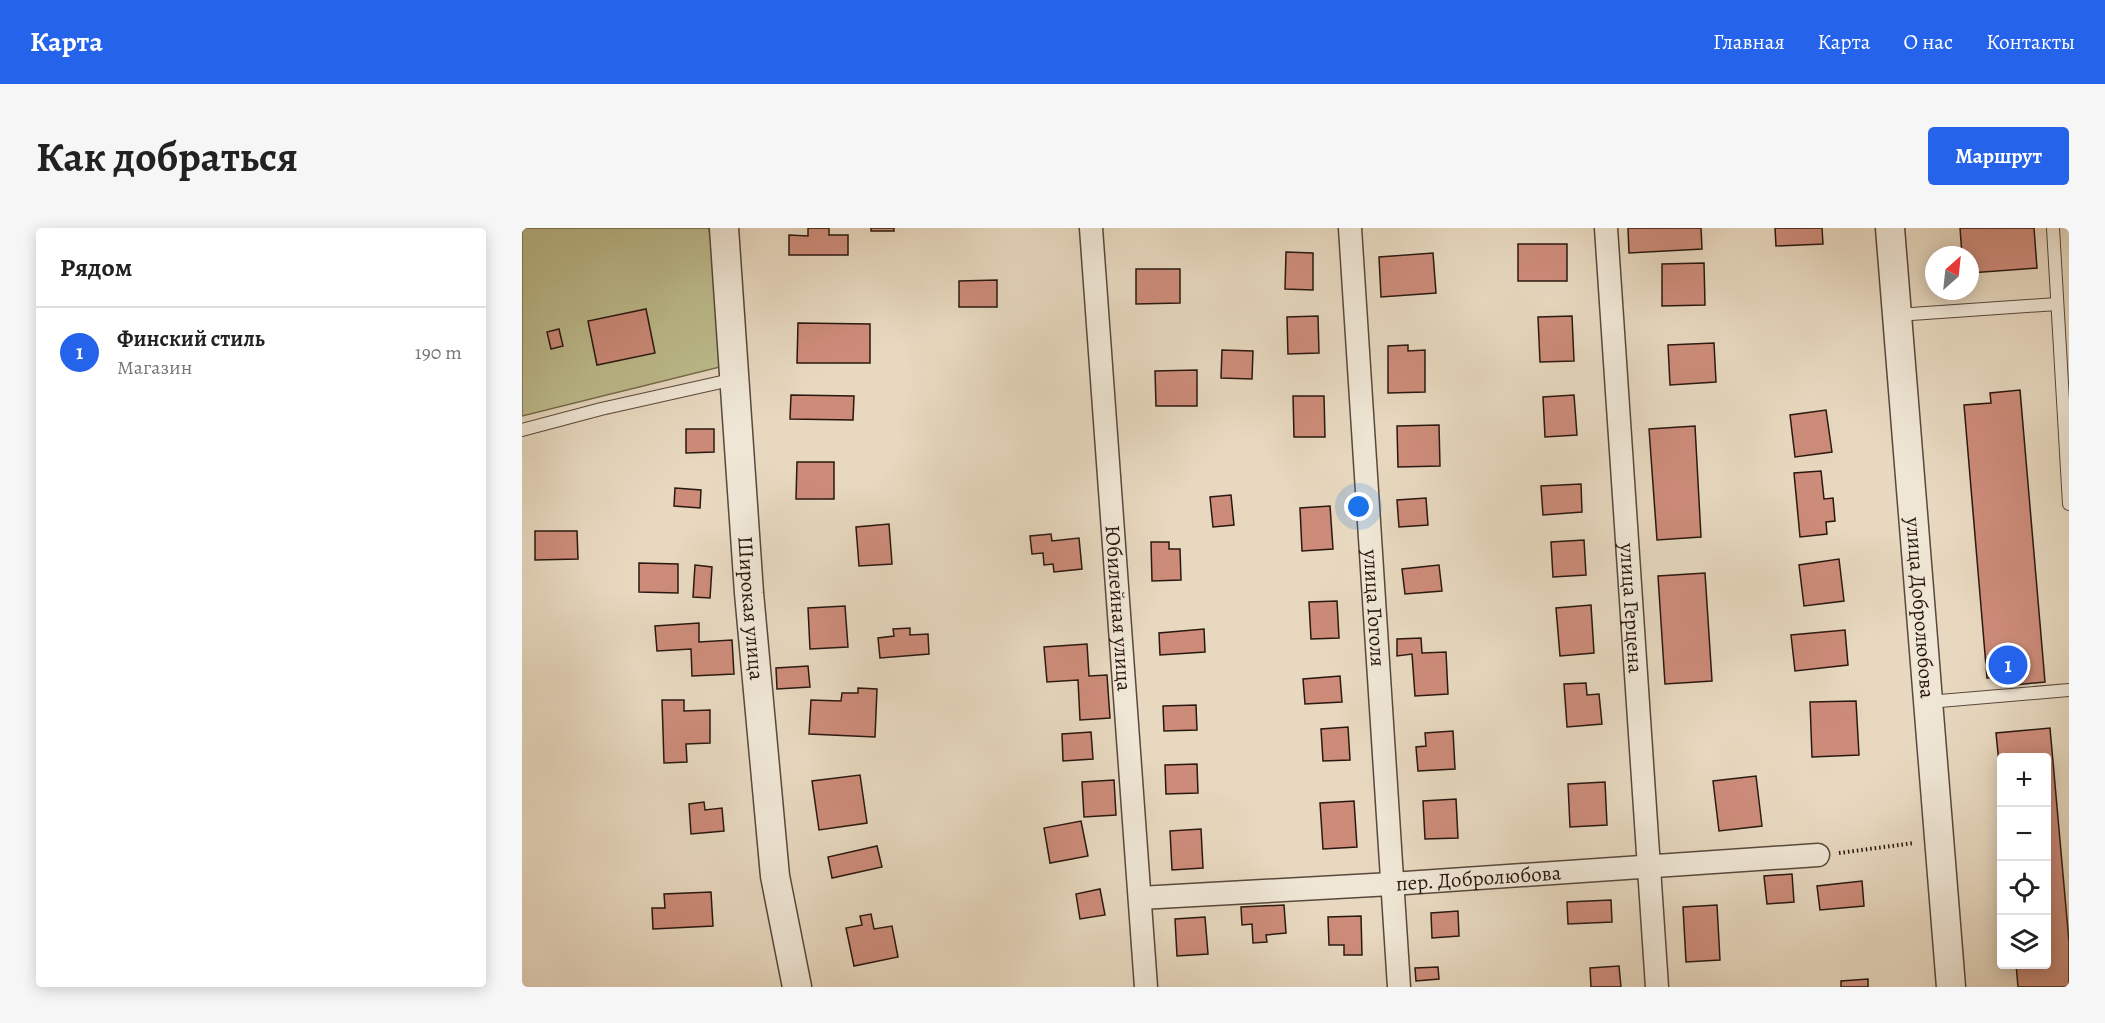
<!DOCTYPE html>
<html lang="ru">
<meta charset="utf-8">
<style>
:root{--surface:#fff;--page:#f6f6f6;--text:#222;--muted:#767676;--line:#e0e0e0;--accent:#2563eb}
body{margin:0;font-family:Alegreya,serif;background:var(--page);color:var(--text)}
.controls{position:absolute;right:18px;bottom:18px;display:grid;overflow:hidden;border-radius:6px;box-shadow:0 3px 15px #0003}
.controls button{width:54px;height:54px;display:grid;place-items:center;padding:0;border:0;border-bottom:2px solid var(--line);background:var(--surface);color:var(--text);font:30px sans-serif}
.compass{position:absolute;left:1403px;top:18px;width:54px;height:54px;border-radius:50%;background:var(--surface);box-shadow:0 3px 15px #0003;rotate:27deg}
.you{position:absolute;left:837px;top:279px;width:21px;height:21px;margin:-15px;border:4px solid #fff;border-radius:50%;background:#1a73e8;box-shadow:0 0 0 9px #1a73e833}
.badge{display:grid;place-items:center;width:39px;height:39px;border-radius:50%;background:var(--accent);color:#fff;font-size:20px;font-weight:700}
.pin{position:absolute;translate:-50% -50%;border:3px solid #fff;box-shadow:0 2px 6px #0006}
.list{margin:0;padding:0;list-style:none}
h2{display:flex;justify-content:space-between;align-items:center;height:78px;margin:0;padding:0 24px;font-size:26px}
h2 small{font-size:20px;font-weight:400;color:var(--muted)}
.list li{display:grid;grid-template-columns:39px 1fr auto;gap:18px;align-items:center;box-sizing:border-box;height:90px;padding:0 24px;border-top:2px solid var(--line)}
.list b{display:block;font-size:22px;white-space:nowrap}
.list p{margin:0;font-size:20px;white-space:nowrap;color:var(--muted)}
.list em{font-size:20px;font-style:normal;color:var(--muted)}
.icon{flex:none;width:33px;height:33px;fill:none;stroke:currentColor;stroke-width:2;stroke-linecap:round;stroke-linejoin:round}
.map{position:relative;flex:none;width:1547px;height:759px;overflow:hidden;border-radius:6px}
header{display:flex;align-items:center;gap:36px;box-sizing:border-box;height:84px;padding:0 30px;background:var(--accent);color:#fff}
header strong{font-size:28px}
nav{display:flex;gap:33px;margin-inline-start:auto;font-size:21px}
.intro{display:flex;align-items:center;justify-content:space-between;box-sizing:border-box;height:144px;padding:0 36px}
h1{margin:0;font-size:42px}
.button{padding:15px 27px;border-radius:6px;background:var(--accent);color:#fff;font-size:21px;font-weight:700}
main{display:flex;gap:36px;padding:0 36px}
aside{flex:1;background:var(--surface);border-radius:6px;box-shadow:0 3px 15px #0003}
.map>svg:first-child{display:block}
</style>
<header>
<strong>Карта</strong>
<nav><a>Главная</a><a>Карта</a><a>О нас</a><a>Контакты</a></nav>
</header>
<div class="intro"><h1>Как добраться</h1><a class="button">Маршрут</a></div>
<main>
<aside>
<h2>Рядом<small></small></h2>
<ul class="list">
<li><span class="badge">1</span><div><b>Финский стиль</b><p>Магазин</p></div><em>190 m</em></li>
</ul>
</aside>
<div class="map">
<svg width="1547" height="759" viewBox="0 0 1547 759">
<rect width="100%" height="100%" fill="#e7d8bf"/>
<filter id="stains"><feTurbulence type="fractalNoise" baseFrequency=".00333" numOctaves="4"/><feColorMatrix values="0 0 0 0 .2 0 0 0 0 .09 0 0 0 0 .02 0 0 0 .5 -.17"/></filter>
<radialGradient id="worn" r=".72"><stop offset=".6" stop-color="#630" stop-opacity="0"/><stop offset="1" stop-color="#630" stop-opacity=".3"/></radialGradient>
<path fill="#bdbc8d" stroke="#746a4e" stroke-width="1.5" d="M 0,0 L 187,0 L 202,138 L 0,188 Z"/>
<path fill="#cd8c7a" stroke="#2a1810" stroke-width="1.5" d="M 286,0 L 307,0 L 307,7 L 326,7 L 326,27 L 267,27 L 267,7 L 286,8 Z
M 349,0 L 372,0 L 372,3 L 349,3 Z
M 1106,0 L 1179,0 L 1180,21 L 1107,25 Z
M 1253,0 L 1300,0 L 1301,16 L 1254,18 Z
M 1438,0 L 1512,0 L 1515,40 L 1448,45 L 1448,27 L 1440,27 Z
M 996,16 L 1045,16 L 1045,53 L 996,53 Z
M 764,24 L 791,25 L 791,62 L 763,61 Z
M 911,25 L 914,65 L 859,69 L 857,29 Z
M 1182,35 L 1183,77 L 1140,78 L 1140,36 Z
M 614,41 L 658,41 L 658,75 L 614,76 Z
M 475,52 L 475,79 L 437,79 L 437,53 Z
M 124,81 L 133,125 L 75,137 L 66,93 Z
M 796,88 L 797,125 L 766,126 L 765,89 Z
M 1050,88 L 1052,133 L 1018,134 L 1016,89 Z
M 276,95 L 348,96 L 348,135 L 275,135 Z
M 37,101 L 41,118 L 29,121 L 25,104 Z
M 1192,115 L 1194,154 L 1148,157 L 1146,117 Z
M 886,117 L 886,123 L 903,122 L 903,164 L 866,165 L 866,118 Z
M 700,122 L 731,123 L 730,151 L 699,150 Z
M 675,142 L 675,178 L 634,178 L 633,143 Z
M 1498,162 L 1523,454 L 1493,457 L 1492,448 L 1465,450 L 1442,177 L 1469,175 L 1468,165 Z
M 269,167 L 332,168 L 331,192 L 268,191 Z
M 1052,167 L 1055,207 L 1023,209 L 1021,169 Z
M 771,168 L 802,168 L 803,209 L 772,209 Z
M 1304,182 L 1310,224 L 1273,229 L 1268,187 Z
M 917,197 L 918,238 L 876,239 L 875,198 Z
M 1173,198 L 1179,309 L 1135,312 L 1127,201 Z
M 164,201 L 192,201 L 192,224 L 164,225 Z
M 275,234 L 312,234 L 312,271 L 274,271 Z
M 1299,243 L 1302,271 L 1311,270 L 1313,293 L 1304,294 L 1305,306 L 1278,309 L 1272,245 Z
M 1059,256 L 1060,284 L 1021,287 L 1019,258 Z
M 153,260 L 179,262 L 178,280 L 152,278 Z
M 709,267 L 712,297 L 691,299 L 688,269 Z
M 904,270 L 906,297 L 877,299 L 875,272 Z
M 808,278 L 811,321 L 780,323 L 778,280 Z
M 367,296 L 370,336 L 337,338 L 334,299 Z
M 13,303 L 55,303 L 56,331 L 13,332 Z
M 529,306 L 530,313 L 557,310 L 560,341 L 532,344 L 531,336 L 522,337 L 521,325 L 510,326 L 508,308 Z
M 1062,312 L 1064,347 L 1031,349 L 1029,314 Z
M 629,314 L 647,314 L 647,321 L 658,321 L 659,352 L 630,353 Z
M 1317,331 L 1322,373 L 1282,378 L 1277,337 Z
M 117,335 L 156,336 L 156,365 L 117,364 Z
M 173,337 L 190,339 L 188,370 L 171,369 Z
M 917,337 L 920,363 L 883,366 L 880,341 Z
M 1183,345 L 1190,453 L 1143,456 L 1136,348 Z
M 815,373 L 817,410 L 789,411 L 787,374 Z
M 1069,377 L 1072,425 L 1038,428 L 1034,380 Z
M 323,378 L 326,419 L 288,421 L 286,380 Z
M 177,395 L 177,414 L 210,412 L 212,446 L 170,448 L 169,421 L 135,423 L 133,398 Z
M 388,400 L 388,407 L 406,406 L 407,426 L 358,430 L 356,410 L 372,408 L 371,401 Z
M 682,401 L 683,424 L 638,427 L 637,405 Z
M 1323,402 L 1326,437 L 1273,443 L 1269,407 Z
M 899,410 L 900,425 L 924,424 L 926,466 L 893,468 L 890,426 L 875,428 L 875,411 Z
M 565,416 L 567,448 L 585,447 L 588,490 L 558,492 L 556,452 L 525,454 L 522,419 Z
M 286,438 L 288,459 L 255,461 L 254,440 Z
M 818,448 L 820,474 L 783,476 L 781,451 Z
M 1064,455 L 1065,467 L 1077,466 L 1080,496 L 1045,499 L 1042,456 Z
M 336,460 L 355,461 L 353,509 L 287,506 L 289,472 L 319,473 L 320,465 L 336,465 Z
M 140,472 L 162,472 L 162,483 L 188,482 L 188,515 L 164,516 L 165,534 L 142,535 Z
M 1334,473 L 1337,527 L 1290,529 L 1288,474 Z
M 674,477 L 675,502 L 642,503 L 641,478 Z
M 826,499 L 828,532 L 801,533 L 799,501 Z
M 1528,500 L 1547,714 L 1547,759 L 1496,759 L 1494,736 L 1524,736 L 1524,530 L 1480,530 L 1480,566 L 1474,505 Z
M 931,503 L 933,541 L 896,543 L 894,519 L 904,518 L 903,505 Z
M 569,504 L 571,531 L 541,533 L 540,506 Z
M 675,536 L 676,565 L 644,566 L 643,537 Z
M 338,547 L 345,595 L 297,602 L 290,553 Z
M 1234,548 L 1240,598 L 1197,603 L 1191,553 Z
M 592,552 L 594,587 L 562,589 L 560,554 Z
M 1083,554 L 1085,597 L 1048,599 L 1046,556 Z
M 934,571 L 936,610 L 903,611 L 901,573 Z
M 832,573 L 835,619 L 801,621 L 798,575 Z
M 182,574 L 183,582 L 200,580 L 202,603 L 169,606 L 167,576 Z
M 559,593 L 566,628 L 528,635 L 522,600 Z
M 679,601 L 681,640 L 650,642 L 648,603 Z
M 355,618 L 360,639 L 310,650 L 306,629 Z
M 1270,646 L 1272,674 L 1245,676 L 1242,648 Z
M 1340,653 L 1342,678 L 1298,682 L 1295,658 Z
M 578,661 L 583,687 L 558,691 L 554,666 Z
M 189,664 L 191,698 L 131,701 L 130,680 L 143,680 L 142,666 Z
M 1089,672 L 1090,694 L 1046,696 L 1045,674 Z
M 762,677 L 764,705 L 744,707 L 745,714 L 731,715 L 730,696 L 720,697 L 719,679 Z
M 1195,677 L 1198,732 L 1164,734 L 1161,679 Z
M 936,683 L 937,708 L 910,710 L 909,685 Z
M 349,686 L 352,701 L 370,698 L 376,729 L 332,738 L 324,700 L 340,697 L 338,688 Z
M 839,688 L 840,727 L 822,727 L 822,717 L 807,717 L 806,689 Z
M 683,689 L 686,726 L 655,728 L 653,691 Z
M 1097,738 L 1099,759 L 1069,759 L 1068,740 Z
M 916,739 L 917,751 L 894,753 L 893,740 Z
M 1346,751 L 1346,759 L 1319,759 L 1319,753 Z"/>
<g fill="none" stroke-linecap="round" stroke-linejoin="round">
<g stroke="#59483c" stroke-width="14">
<path id="service" d="M 1531,0 L 1547,276
M 1375,87 L 1535,76
M 0,202 L 79,181 L 213,151
M 1406,474 L 1547,462"/>
</g>
<g stroke="#59483c" stroke-width="25">
<g id="minor">
<path id="s1" d="M 569,0 L 624,759"/>
<path id="s2" d="M 828,0 L 877,759"/>
<path id="s3" d="M 1084,0 L 1135,759"/>
<path id="s4" d="M 618,670 L 869,656 L 1296,627"/>
</g>
</g>
<g stroke="#59483c" stroke-width="31">
<g id="tertiary">
<path id="s5" d="M 202,0 L 227,365 L 253,648 L 275,759"/>
<path id="s6" d="M 1368,0 L 1429,759"/>
</g>
</g>
<path stroke="#2a1810" stroke-width="4" stroke-dasharray="1.5 3" stroke-linecap="butt" d="M 1317,625 L 1392,615"/>
<use href="#service" stroke="#efe6d5" stroke-width="12"/>
<use href="#minor" stroke="#efe6d5" stroke-width="22"/>
<use href="#tertiary" stroke="#efe6d5" stroke-width="28"/>
</g>
<g text-anchor="middle" stroke-width="5" stroke-linejoin="round" paint-order="stroke">
<g font-size="21" fill="#2a1810" stroke="#efe6d5">
<text dy="7" stroke="none"><textPath href="#s1" startOffset="381">Юбилейная улица</textPath></text>
<text dy="7" stroke="none"><textPath href="#s6" startOffset="381">улица Добролюбова</textPath></text>
<text dy="7" stroke="none"><textPath href="#s2" startOffset="381">улица Гоголя</textPath></text>
<text dy="7" stroke="none"><textPath href="#s3" startOffset="381">улица Герцена</textPath></text>
<text dy="7" stroke="none"><textPath href="#s5" startOffset="381">Широкая улица</textPath></text>
<text dy="7" stroke="none"><textPath href="#s4" startOffset="339">пер. Добролюбова</textPath></text>
</g>
</g>
<rect width="100%" height="100%" filter="url(#stains)"/>
<rect width="100%" height="100%" fill="url(#worn)"/>
</svg>
<div class="controls">
<button>+</button>
<button>−</button>
<button><svg class="icon" aria-label="locate" viewBox="0 0 24 24"><circle cx="12" cy="12" r="6"/><path d="M12 2v4M12 18v4M2 12h4M18 12h4"/></svg></button>
<button><svg class="icon" aria-label="layers" viewBox="0 0 24 24"><path d="M12 4l9 5-9 5-9-5zM3 14l9 5 9-5"/></svg></button>
</div>
<svg class="compass" viewBox="-18 -18 36 36"><path d="M0-13l5 13h-10z" fill="#e53935"/><path d="M0 13l5-13h-10z" fill="#767676"/></svg>
<div class="you"></div>
<div class="pin badge" style="left:1486px;top:437px">1</div>
</div>
</main>
